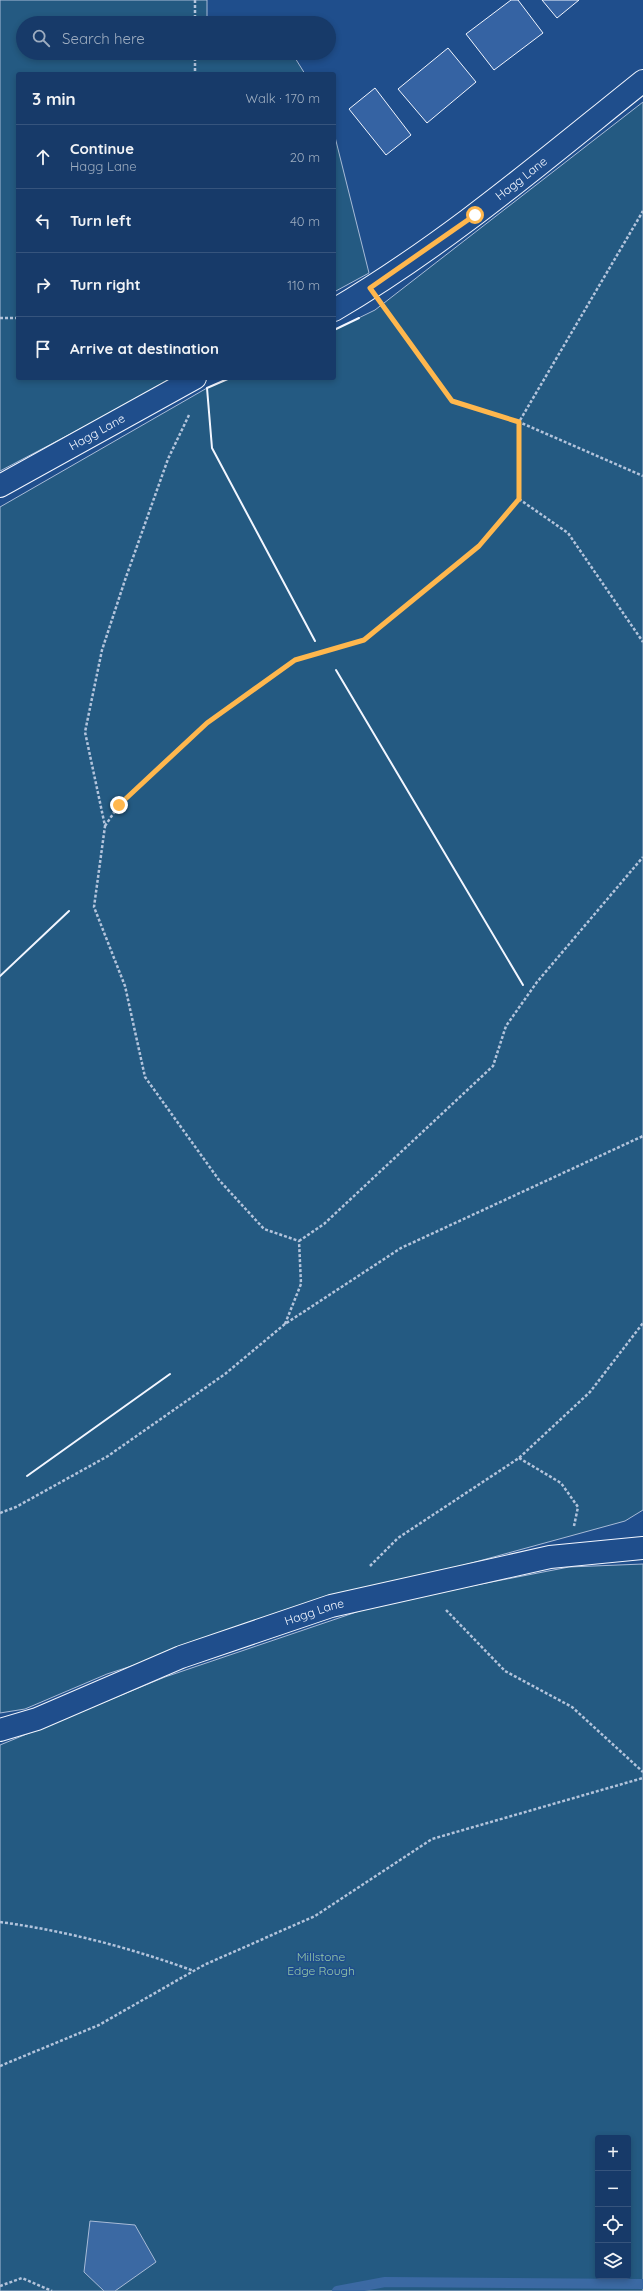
<!DOCTYPE html>
<meta charset="utf-8">
<style>
:root{--surface:#173a69;--page:#20416f;--text:#f1f3f6;--muted:#9eadc0;--line:#36547d}
body{margin:0;font-family:Quicksand,sans-serif;background:var(--page);color:var(--text)}
.controls{position:absolute;right:12px;bottom:12px;display:grid;overflow:hidden;border-radius:4px;box-shadow:0 2px 6px #0003}
.controls button{width:36px;height:36px;display:grid;place-items:center;padding:0;border:0;border-bottom:1px solid var(--line);background:var(--surface);color:var(--text);font:20px sans-serif}
.stop{position:absolute;width:12px;height:12px;margin:-9px;border:3px solid #ffb74d;border-radius:50%;background:#fff}
.stop.end{background:#ffb74d;border-color:#fff;box-shadow:0 1px 4px #0008}
.list{margin:0;padding:0;list-style:none}
h2{display:flex;justify-content:space-between;align-items:center;height:52px;margin:0;padding:0 16px;font-size:17px}
h2 small{font-size:13px;font-weight:400;color:var(--muted)}
.list li{display:grid;grid-template-columns:26px 1fr auto;gap:12px;align-items:center;box-sizing:border-box;height:64px;padding:0 16px;border-top:1px solid var(--line)}
.list b{display:block;font-size:15px;white-space:nowrap}
.list p{margin:0;font-size:13px;white-space:nowrap;color:var(--muted)}
.list em{font-size:13px;font-style:normal;color:var(--muted)}
.icon{flex:none;width:22px;height:22px;fill:none;stroke:currentColor;stroke-width:2;stroke-linecap:round;stroke-linejoin:round}
.map{position:relative;flex:none;width:643px;height:2291px;overflow:hidden}
.search{position:absolute;background:var(--surface);box-shadow:0 2px 6px #0003;left:16px;top:16px;width:320px;height:44px;display:flex;align-items:center;gap:10px;box-sizing:border-box;padding:0 14px;border-radius:22px;color:var(--muted);font-size:15px}
.panel{position:absolute;background:var(--surface);box-shadow:0 2px 6px #0003;left:16px;top:72px;width:320px;height:308px;border-radius:4px}
.map>svg:first-child{display:block}
</style>
<div class="map">
<svg width="643" height="2291" viewBox="0 0 643 2291">
<rect width="100%" height="100%" fill="#1f4e8c"/>
<path fill="#245a82" stroke="#a8bbd7" fill-rule="evenodd" d="M 0,0 L 207,0 L 207,23 L 23,23 L 23,53 L 292,53 L 305,74 L 18,74 L 18,378 L 177,378 L 0,471 Z
M 643,102 L 643,1510 L 625,1521 L 322,1604 L 107,1674 L 25,1709 L 0,1713 L 0,507 L 207,388 L 230,378 L 334,378 L 334,330 L 375,310 Z
M 334,133 L 369,273 L 334,292 Z
M 643,1564 L 643,2291 L 0,2291 L 0,1745 L 165,1677 L 383,1603 L 569,1567 ZM 598,2138 L 628,2138 L 628,2276 L 598,2276 Z"/>
<path fill="#3b69a3" stroke="#a8bbd7" d="M 90,2221 L 135,2225 L 156,2262 L 115,2291 L 104,2291 L 84,2272 Z"/>
<g fill="none" stroke-linecap="round" stroke-linejoin="round">
<path stroke="#3b69a3" stroke-width="10" d="M 337,2291 L 385,2282 L 643,2284"/>
</g>
<path fill="#3563a3" stroke="#f2f6ff" d="M 511,0 L 518,0 L 543,33 L 494,70 L 466,34 Z
M 542,0 L 579,0 L 557,18 Z
M 448,48 L 476,82 L 427,123 L 398,89 Z
M 375,88 L 411,135 L 386,155 L 349,109 Z"/>
<g fill="none" stroke-linecap="round" stroke-linejoin="round">
<g stroke="#f2f6ff" stroke-width="24">
<g id="minor">
<path id="s1" d="M 334,310 C 445,245 543,161 643,81"/>
<path id="s2" d="M 0,486 L 195,378"/>
<path id="s3" d="M 0,1730 L 37,1719 L 181,1657 L 331,1606 L 550,1557 L 643,1548"/>
</g>
</g>
<path stroke="#b3c4dc" stroke-width="2.5" stroke-dasharray="3 2" stroke-linecap="butt" d="M 195,0 L 195,23
M 195,53 L 195,74
M 387,311 L 452,401 L 519,422 L 643,476
M 0,318 L 18,318
M 189,415 L 168,459 L 125,580 L 102,650 L 85,732 L 105,826 L 94,907 L 125,986 L 145,1077 L 219,1180 L 264,1229 L 299,1241
M 519,499 L 568,533 L 643,642
M 105,826 L 119,805 L 207,723 L 295,660 L 364,640 L 479,546 L 519,499 L 519,422 L 643,211
M 299,1241 L 324,1224 L 493,1066 L 506,1026 L 537,982 L 643,857
M 285,1324 L 301,1284 L 299,1241
M 519,1458 L 561,1483 L 578,1507 L 574,1526
M 0,1513 L 16,1507 L 108,1456 L 225,1374 L 285,1324 L 401,1248 L 643,1136
M 370,1566 L 398,1538 L 519,1458 L 590,1392 L 643,1323
M 446,1610 L 505,1671 L 572,1707 L 643,1772
M 0,1922 C 67,1931 131,1948 194,1971
M 0,2066 L 99,2025 L 204,1965 L 315,1916 L 432,1839 L 643,1778
M 0,2286 L 22,2278 L 52,2291"/>
<use href="#minor" stroke="#1f4e8c" stroke-width="22"/>
<path stroke="#f2f6ff" stroke-width="2" d="M 334,330 L 359,318
M 230,378 L 207,388 L 212,448 L 315,641
M 336,670 L 523,985
M 0,976 L 69,911
M 27,1476 L 170,1374"/>
</g>
<g fill="none" stroke-linecap="round" stroke-linejoin="round">
<path stroke="#ffb74d" stroke-width="5" d="M 119,805 L 207,723 L 295,660 L 364,640 L 479,546 L 519,499 L 519,422 L 452,401 L 370,288 L 475,215"/>
</g>
<g text-anchor="middle" stroke-width="3" stroke-linejoin="round" paint-order="stroke">
<g font-size="12" fill="#f2f6ff" stroke="#1f4e8c">
<text dy="4" stroke="none"><textPath href="#s1" startOffset="229">Hagg Lane</textPath></text>
<text dy="4" stroke="none"><textPath href="#s2" startOffset="111">Hagg Lane</textPath></text>
<text dy="4" stroke="none"><textPath href="#s3" startOffset="336">Hagg Lane</textPath></text>
</g>
<g font-size="12" fill="#97c8a6" stroke="#1f4e8c">
<text x="321" y="1961">Millstone<tspan x="321" dy="14">Edge Rough</tspan></text>
</g>
</g>
</svg>
<div class="controls">
<button>+</button>
<button>−</button>
<button><svg class="icon" aria-label="locate" viewBox="0 0 24 24"><circle cx="12" cy="12" r="6"/><path d="M12 2v4M12 18v4M2 12h4M18 12h4"/></svg></button>
<button><svg class="icon" aria-label="layers" viewBox="0 0 24 24"><path d="M12 4l9 5-9 5-9-5zM3 14l9 5 9-5"/></svg></button>
</div>
<div class="stop" style="left:475px;top:215px"></div>
<div class="stop end" style="left:119px;top:805px"></div>
<div class="search"><svg class="icon" aria-label="search" viewBox="0 0 24 24"><circle cx="10" cy="10" r="6"/><path d="M15 15l6 6"/></svg>Search here</div>
<section class="panel">
<h2>3 min<small>Walk · 170 m</small></h2>
<ul class="list">
<li><svg class="icon" aria-label="ahead" viewBox="0 0 24 24"><path d="M12 20V5M6 11l6-6 6 6"/></svg><div><b>Continue</b><p>Hagg Lane</p></div><em>20 m</em></li>
<li><svg class="icon" aria-label="left" viewBox="0 0 24 24"><path d="M17 20v-9H6M10 6l-5 5 5 5"/></svg><div><b>Turn left</b></div><em>40 m</em></li>
<li><svg class="icon" aria-label="right" viewBox="0 0 24 24"><path d="M7 20v-9h11M14 6l5 5-5 5"/></svg><div><b>Turn right</b></div><em>110 m</em></li>
<li><svg class="icon" aria-label="arrive" viewBox="0 0 24 24"><path d="M6 21V4h12l-3 4 3 4H6"/></svg><div><b>Arrive at destination</b></div></li>
</ul>
</section>
</div>
